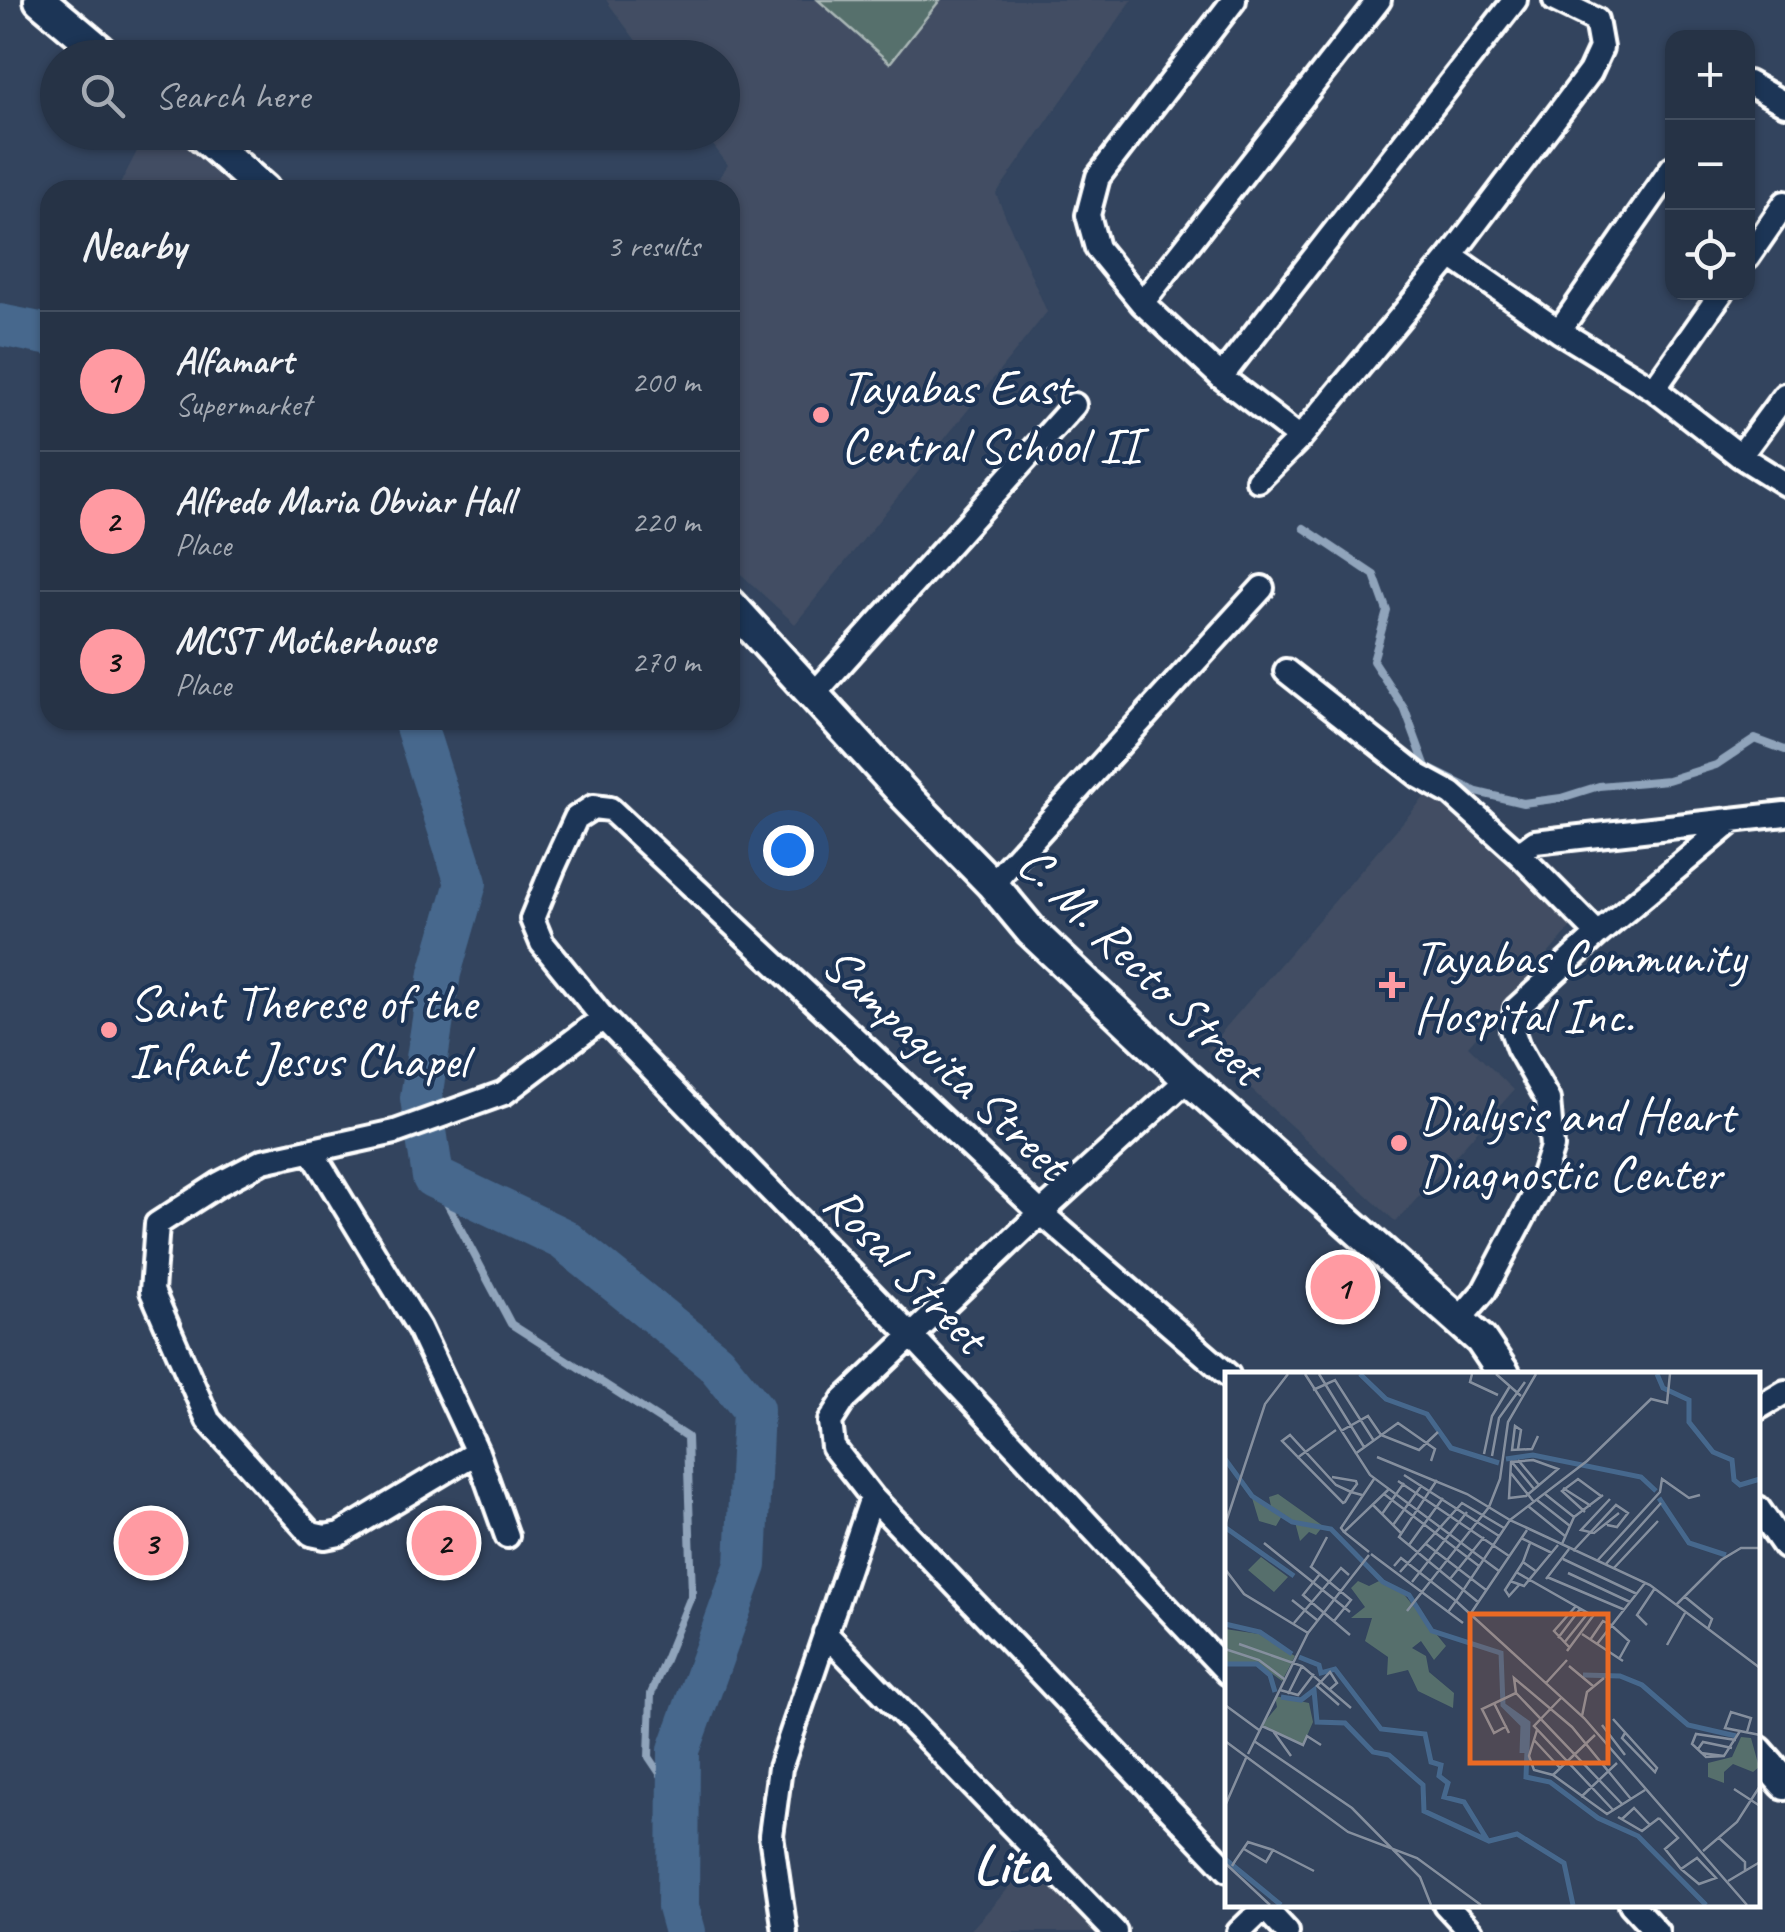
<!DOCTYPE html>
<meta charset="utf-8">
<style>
:root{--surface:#263346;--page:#323f51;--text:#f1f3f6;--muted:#a4aab3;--line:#424e5f;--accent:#ff9aa2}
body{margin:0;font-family:Caveat,sans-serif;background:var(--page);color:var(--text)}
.controls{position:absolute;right:30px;top:30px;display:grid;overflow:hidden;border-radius:20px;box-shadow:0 2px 8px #0004}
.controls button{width:90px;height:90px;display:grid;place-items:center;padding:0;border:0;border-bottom:2px solid var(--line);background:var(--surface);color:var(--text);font:50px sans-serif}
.you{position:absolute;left:788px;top:850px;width:35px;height:35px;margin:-25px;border:8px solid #fff;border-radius:50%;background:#1a73e8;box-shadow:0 0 0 15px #1a73e833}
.badge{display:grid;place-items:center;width:65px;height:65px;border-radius:50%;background:var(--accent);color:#111;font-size:32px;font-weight:700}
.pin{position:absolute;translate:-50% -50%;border:5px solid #fff;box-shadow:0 2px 10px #0006}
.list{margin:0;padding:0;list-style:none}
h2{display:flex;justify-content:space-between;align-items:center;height:130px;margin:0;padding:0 40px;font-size:42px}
h2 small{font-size:32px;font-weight:400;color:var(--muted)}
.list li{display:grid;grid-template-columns:65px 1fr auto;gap:30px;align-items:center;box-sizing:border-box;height:140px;padding:0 40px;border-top:2px solid var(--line)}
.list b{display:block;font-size:38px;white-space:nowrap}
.list p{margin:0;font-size:32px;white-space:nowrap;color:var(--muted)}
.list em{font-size:32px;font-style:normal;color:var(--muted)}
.icon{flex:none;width:55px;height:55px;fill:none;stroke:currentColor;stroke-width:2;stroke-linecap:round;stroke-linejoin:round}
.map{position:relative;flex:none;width:1785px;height:1932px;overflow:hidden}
.search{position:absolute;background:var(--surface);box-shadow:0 2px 8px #0004;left:40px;top:40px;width:700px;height:110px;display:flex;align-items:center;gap:25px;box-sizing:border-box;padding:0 35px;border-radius:55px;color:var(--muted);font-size:38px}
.panel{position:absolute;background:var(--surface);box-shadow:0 2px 8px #0004;left:40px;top:180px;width:700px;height:550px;border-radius:30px}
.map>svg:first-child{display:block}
</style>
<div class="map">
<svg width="1785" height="1932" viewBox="0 0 1785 1932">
<rect width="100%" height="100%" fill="#33445e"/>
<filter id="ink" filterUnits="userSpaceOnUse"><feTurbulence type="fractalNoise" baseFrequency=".01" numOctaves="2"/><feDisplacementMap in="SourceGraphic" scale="20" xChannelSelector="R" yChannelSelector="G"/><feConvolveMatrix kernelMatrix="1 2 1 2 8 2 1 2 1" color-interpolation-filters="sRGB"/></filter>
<g filter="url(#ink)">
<path fill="#424e63" d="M 606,0 L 1132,0 L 996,194 L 1047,312 L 795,624 L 730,564 L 730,190 L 710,190 L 728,165 L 704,133 L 722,132 L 722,58 L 648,57 Z
M 147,132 L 180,133 L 245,190 L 117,190 Z
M 1428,793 L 1574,924 L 1468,1046 L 1514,1090 L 1396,1222 L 1207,1049 Z
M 1033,1861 L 1103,1932 L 969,1932 Z"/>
<path fill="#566f6c" stroke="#aab7b6" stroke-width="2.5" d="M 818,0 L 940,0 L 890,63 Z"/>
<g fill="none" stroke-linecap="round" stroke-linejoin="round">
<path stroke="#90a4bb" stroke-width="8" d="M 1304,528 L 1374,575 L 1387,611 L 1373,661 L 1405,710 L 1426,767 L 1477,792 L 1523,803 L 1561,798 L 1599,786 L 1668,780 L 1716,765 L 1755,739 L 1785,750
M 433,1177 L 511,1324 L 687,1437 L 692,1594 L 651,1694 L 649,1757 L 678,1800"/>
<path stroke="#46688d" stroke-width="42" d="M 0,325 L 50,335
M 414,720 L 466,883 L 440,973 L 421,1098 L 433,1177 L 563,1239 L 715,1362 L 753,1409 L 746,1565 L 679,1750 L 678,1907 L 685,1932"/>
<g stroke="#fff" stroke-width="30">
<path id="minor" d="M 1234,0 L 1098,177 L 1088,215 L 1097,248 L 1142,303 L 1221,377 L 1300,438
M 1748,83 L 1785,104
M 1451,256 L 1559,331 L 1654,389 L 1740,456 L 1785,484
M 1748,257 L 1785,203
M 1142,303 L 1379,0
M 1559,331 L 1672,168
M 1221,377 L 1515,0
M 1654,389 L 1722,292
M 1740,456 L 1785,395
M 1258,480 L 1300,438 L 1451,256 L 1590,72 L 1601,48 L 1596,20 L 1555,0
M 1286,671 L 1419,776 L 1452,794 L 1519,854 L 1598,934
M 814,694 L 1074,405
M 1519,854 L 1535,842 L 1785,814
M 992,884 L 1262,588
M 1188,1079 L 1041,1213 L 844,1400 L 830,1422 L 833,1447 L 872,1497 L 1228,1870
M 312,1152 L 419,1328 L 477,1452 L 507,1536
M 1458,1321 L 1484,1291 L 1539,1187 L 1552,1147 L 1548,1100 L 1518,1047 L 1512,1030 L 1516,1009 L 1598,934 L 1734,820
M 1228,1375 L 1041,1213 L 610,809 L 593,807 L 576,818 L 553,868 L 532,919 L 542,943 L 603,1018 L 913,1337 L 1228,1673
M 1758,1408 L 1785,1392
M 477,1452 L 340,1534 L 325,1537 L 311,1534 L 208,1420 L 152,1291 L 157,1224 L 219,1184 L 263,1161 L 395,1132 L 504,1093 L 603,1018
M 1758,1508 L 1785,1547
M 825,1633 L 1115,1932
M 1261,1904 L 1287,1932
M 1445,1904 L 1471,1932
M 1631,1904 L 1657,1932
M 785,1932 L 771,1835 L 780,1768 L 872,1497
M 1239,1932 L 1268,1904"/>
</g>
<g stroke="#fff" stroke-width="38">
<path id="secondary" d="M 40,0 L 109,58
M 198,132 L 264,190
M 730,604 L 905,795 L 992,884 L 1031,931 L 1188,1079 L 1481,1340 L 1504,1374
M 1758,1752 L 1785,1783"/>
</g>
<use href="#minor" stroke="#1d3557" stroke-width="22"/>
<use href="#secondary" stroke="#1d3557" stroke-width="30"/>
</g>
</g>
<g fill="#ff9aa2" stroke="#1d3557" stroke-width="4">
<circle cx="821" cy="415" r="10"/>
<path d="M1387 970h10v10h10v10h-10v10h-10v-10h-10v-10h10z"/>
<circle cx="109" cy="1030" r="10"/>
<circle cx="1399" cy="1143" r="10"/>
</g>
<g text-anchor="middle" stroke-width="8" stroke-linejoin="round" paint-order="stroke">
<g font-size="50" fill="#fff" stroke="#1d3557" text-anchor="start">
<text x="841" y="404">Tayabas East<tspan x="841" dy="58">Central School II</tspan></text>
<text x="1414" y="974">Tayabas Community<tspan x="1414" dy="58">Hospital Inc.</tspan></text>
<text x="129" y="1019">Saint Therese of the<tspan x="129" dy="58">Infant Jesus Chapel</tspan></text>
<text x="1419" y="1132">Dialysis and Heart<tspan x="1419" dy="58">Diagnostic Center</tspan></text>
</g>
<g font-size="50" fill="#fff" stroke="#1d3557">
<text transform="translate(1142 964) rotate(44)" y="18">C. M. Recto Street</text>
<text transform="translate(947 1062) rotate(43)" y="18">Sampaguita Street</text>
<text transform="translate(907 1268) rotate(46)" y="18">Rosal Street</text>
</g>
<g font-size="55" font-weight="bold" fill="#fff" stroke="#1d3557">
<text x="1011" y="1883">Lita</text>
</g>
</g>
<g transform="translate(1225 1372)">
<rect width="535" height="535" fill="#33445e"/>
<path d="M 53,122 L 98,154 L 91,163 L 84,160 L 75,169 L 70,150 L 58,142 L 51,154 L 34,149 L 27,126 L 46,134 L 44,125 ZM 36,185 L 63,205 L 49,220 L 23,198 ZM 156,208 L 177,220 L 221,274 L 209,288 L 196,269 L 187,276 L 201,284 L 204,300 L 229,321 L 228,336 L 193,319 L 183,298 L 162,303 L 163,285 L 140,269 L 147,246 L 126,246 L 140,235 L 126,216 L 133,209 L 144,214 ZM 0,257 L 34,262 L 70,284 L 57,309 L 31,290 L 0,290 ZM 50,324 L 84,331 L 88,350 L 78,373 L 36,354 L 52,335 ZM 516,365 L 526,366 L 534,395 L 528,400 L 508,392 L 499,400 L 499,411 L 483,405 L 483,391 L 507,385 Z" fill="#566f6c"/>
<path fill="none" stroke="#46688d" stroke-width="5" d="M 135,2 L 161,27 L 202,42 L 226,76 L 274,91M 432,2 L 438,16 L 464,28 L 464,50 L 488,80 L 507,88 L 509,108 L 515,113 L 535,107M 0,87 L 27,124 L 67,150 L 106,157 L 158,210 L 184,223 L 207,259 L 276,281 L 278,333 L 303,351 L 301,405 L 325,410 L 373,446 L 413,464 L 481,533M 281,87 L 308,83 L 416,105 L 431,119M 434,126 L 464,171 L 501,183M 1,156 L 69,204M 0,252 L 35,260 L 67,282M 74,285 L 94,293 L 96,301 L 110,297 L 156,357 L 200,362 L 206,390 L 216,393 L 214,404 L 223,411 L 219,425 L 239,430 L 263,469M 0,292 L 32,292 L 45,303 L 50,320M 358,303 L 395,304 L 417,313 L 463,353 L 511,364M 56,325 L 76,328 L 89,318 L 92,350 L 120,351 L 148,380 L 164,383 L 198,413 L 199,439 L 264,469 L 292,462 L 300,467M 278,333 L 298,353 L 297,381M 300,467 L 339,491 L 348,533M 0,487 L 56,533"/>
<path fill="none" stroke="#858f9e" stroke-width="2.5" d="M 80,2 L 145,103 L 274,199M 94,2 L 139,75M 247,2 L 245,10 L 273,23M 271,2 L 296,24M 88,18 L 110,8 L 149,69M 116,59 L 143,44 L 156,63 L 194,78 L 213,60M 293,77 L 296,58 L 290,54 L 287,78 L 307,77 L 313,64M 130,82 L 173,51 L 210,77 L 206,89M 259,82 L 267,44 L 285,14M 267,84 L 274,46 L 300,10M 152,85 L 242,122 L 285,148 L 362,89 L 426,27 L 442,31 L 445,2M 72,86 L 111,58M 293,88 L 314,113M 308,88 L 333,97 L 301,124 L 284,126 L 286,90 ZM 286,89 L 309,117M 285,100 L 309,130M 179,103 L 274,164M 107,105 L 131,109 L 132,112 L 126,120 L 120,130 L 118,131 L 57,69 L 65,63 L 111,113 L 126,120 L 137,123M 212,108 L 174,165 L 253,230M 173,109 L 284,184M 338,116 L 366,134M 159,122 L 254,194M 320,122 L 349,145M 385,127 L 356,158 L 369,161 L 394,141M 312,128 L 345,154M 148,133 L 176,161M 303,134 L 340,164M 360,140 L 337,119 L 353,107 L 376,124M 157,142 L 179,111M 0,153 L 40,32 L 63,2M 168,153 L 197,113M 119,160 L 116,156 L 149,107M 296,166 L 327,181M 39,171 L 125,240M 305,171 L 298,190 L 312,200M 201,172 L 261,218M 337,172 L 349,145 L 378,123M 184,173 L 218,126M 348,179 L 391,133 L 403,141 L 392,155 L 382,153M 144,180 L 119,160 L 164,117M 146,182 L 238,251M 338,187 L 412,222M 372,189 L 435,120 L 437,107 L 464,126 L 475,123M 380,193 L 436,131M 85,194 L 126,228 L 109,249M 169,194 L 176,186 L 231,229 L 223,240M 86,195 L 102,165M 0,197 L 19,222 L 83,261M 388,197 L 433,149M 175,200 L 237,131 L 279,156M 291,200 L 368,244 L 342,279M 343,201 L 405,230M 95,202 L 78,223 L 125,263M 322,205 L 400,238M 225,207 L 259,165M 321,207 L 344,177M 285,209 L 299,214 L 333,173M 187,210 L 242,140M 294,213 L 284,224 L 280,218 L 298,190M 459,224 L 487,247 L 483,257M 67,228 L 92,248M 451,233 L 496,188 L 516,176 L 535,176M 182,239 L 264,135 L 275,107 L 283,50 L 311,2M 246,241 L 302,158M 69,251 L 116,196 L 124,203M 422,253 L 412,243 L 430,216M 357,262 L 398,289M 333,266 L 355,237M 365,268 L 378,249 L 386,253 L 404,269 L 394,287M 339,271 L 363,241M 14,272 L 77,294 L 126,336M 372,272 L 420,211M 442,273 L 460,241M 345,276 L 329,259 L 351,234M 0,277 L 34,288 L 59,307M 344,294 L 368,314M 321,311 L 342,288M 55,318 L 73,323 L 89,302M 104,318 L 112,311 L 105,300 L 92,314 L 114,333M 63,322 L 77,294M 336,326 L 309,354 L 389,439M 269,331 L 284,361M 0,333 L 34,358M 357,344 L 362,320 L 379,306M 388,347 L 432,396 L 430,400 L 397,366 L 400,361M 377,353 L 400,383M 37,354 L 78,373 L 82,364 L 96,373M 282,354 L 269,361 L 257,337 L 291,321M 312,358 L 304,384 L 309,398 L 328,403 L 382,442 L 420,418M 48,359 L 66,384M 522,360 L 526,346 L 506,340 L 500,356 L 535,363M 309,368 L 335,396M 0,369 L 123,460 L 192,486 L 256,533M 29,369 L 127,436 L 195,505 L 206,533M 473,377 L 478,370 L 507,376M 476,381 L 499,384 L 515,359M 23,382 L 83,261 L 144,183M 499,384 L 481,385 L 467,372 L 471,362 L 511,368M 328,403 L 370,363M 509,417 L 535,434M 356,425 L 392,391M 398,433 L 291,321 L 289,306 L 347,355 L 406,427M 0,434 L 21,386M 393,445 L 417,459 L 434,446M 434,446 L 453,466 L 440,477 L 456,497 L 474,512 L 491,506 L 472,486 L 456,497M 397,447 L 409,436 L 425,453M 493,465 L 520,490 L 520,498M 48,478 L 89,499M 478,479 L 512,450 L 535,414M 0,491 L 45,533M 7,494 L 10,489 L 23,470 L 48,478 L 41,490 L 19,477M 503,509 L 535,490M 522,533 L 359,346 L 231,229 L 285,148 L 425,213 L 535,296"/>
<path fill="#ea6a24" fill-opacity="0.15" stroke="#ea6a24" stroke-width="5" d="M 245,242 L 383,242 L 383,391 L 245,391 Z"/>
<rect width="535" height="535" fill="none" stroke="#fff" stroke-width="5"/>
</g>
</svg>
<div class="controls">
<button>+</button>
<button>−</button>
<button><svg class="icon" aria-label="locate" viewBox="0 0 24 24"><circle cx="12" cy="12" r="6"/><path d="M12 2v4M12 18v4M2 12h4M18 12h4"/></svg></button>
</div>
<div class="you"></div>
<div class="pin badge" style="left:1343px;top:1287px">1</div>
<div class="pin badge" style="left:444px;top:1543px">2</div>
<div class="pin badge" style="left:151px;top:1543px">3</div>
<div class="search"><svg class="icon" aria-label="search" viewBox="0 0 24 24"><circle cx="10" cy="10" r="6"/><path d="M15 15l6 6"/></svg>Search here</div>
<section class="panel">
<h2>Nearby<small>3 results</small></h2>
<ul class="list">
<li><span class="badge">1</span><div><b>Alfamart</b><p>Supermarket</p></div><em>200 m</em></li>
<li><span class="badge">2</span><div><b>Alfredo Maria Obviar Hall</b><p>Place</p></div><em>220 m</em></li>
<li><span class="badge">3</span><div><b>MCST Motherhouse</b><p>Place</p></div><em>270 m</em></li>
</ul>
</section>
</div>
